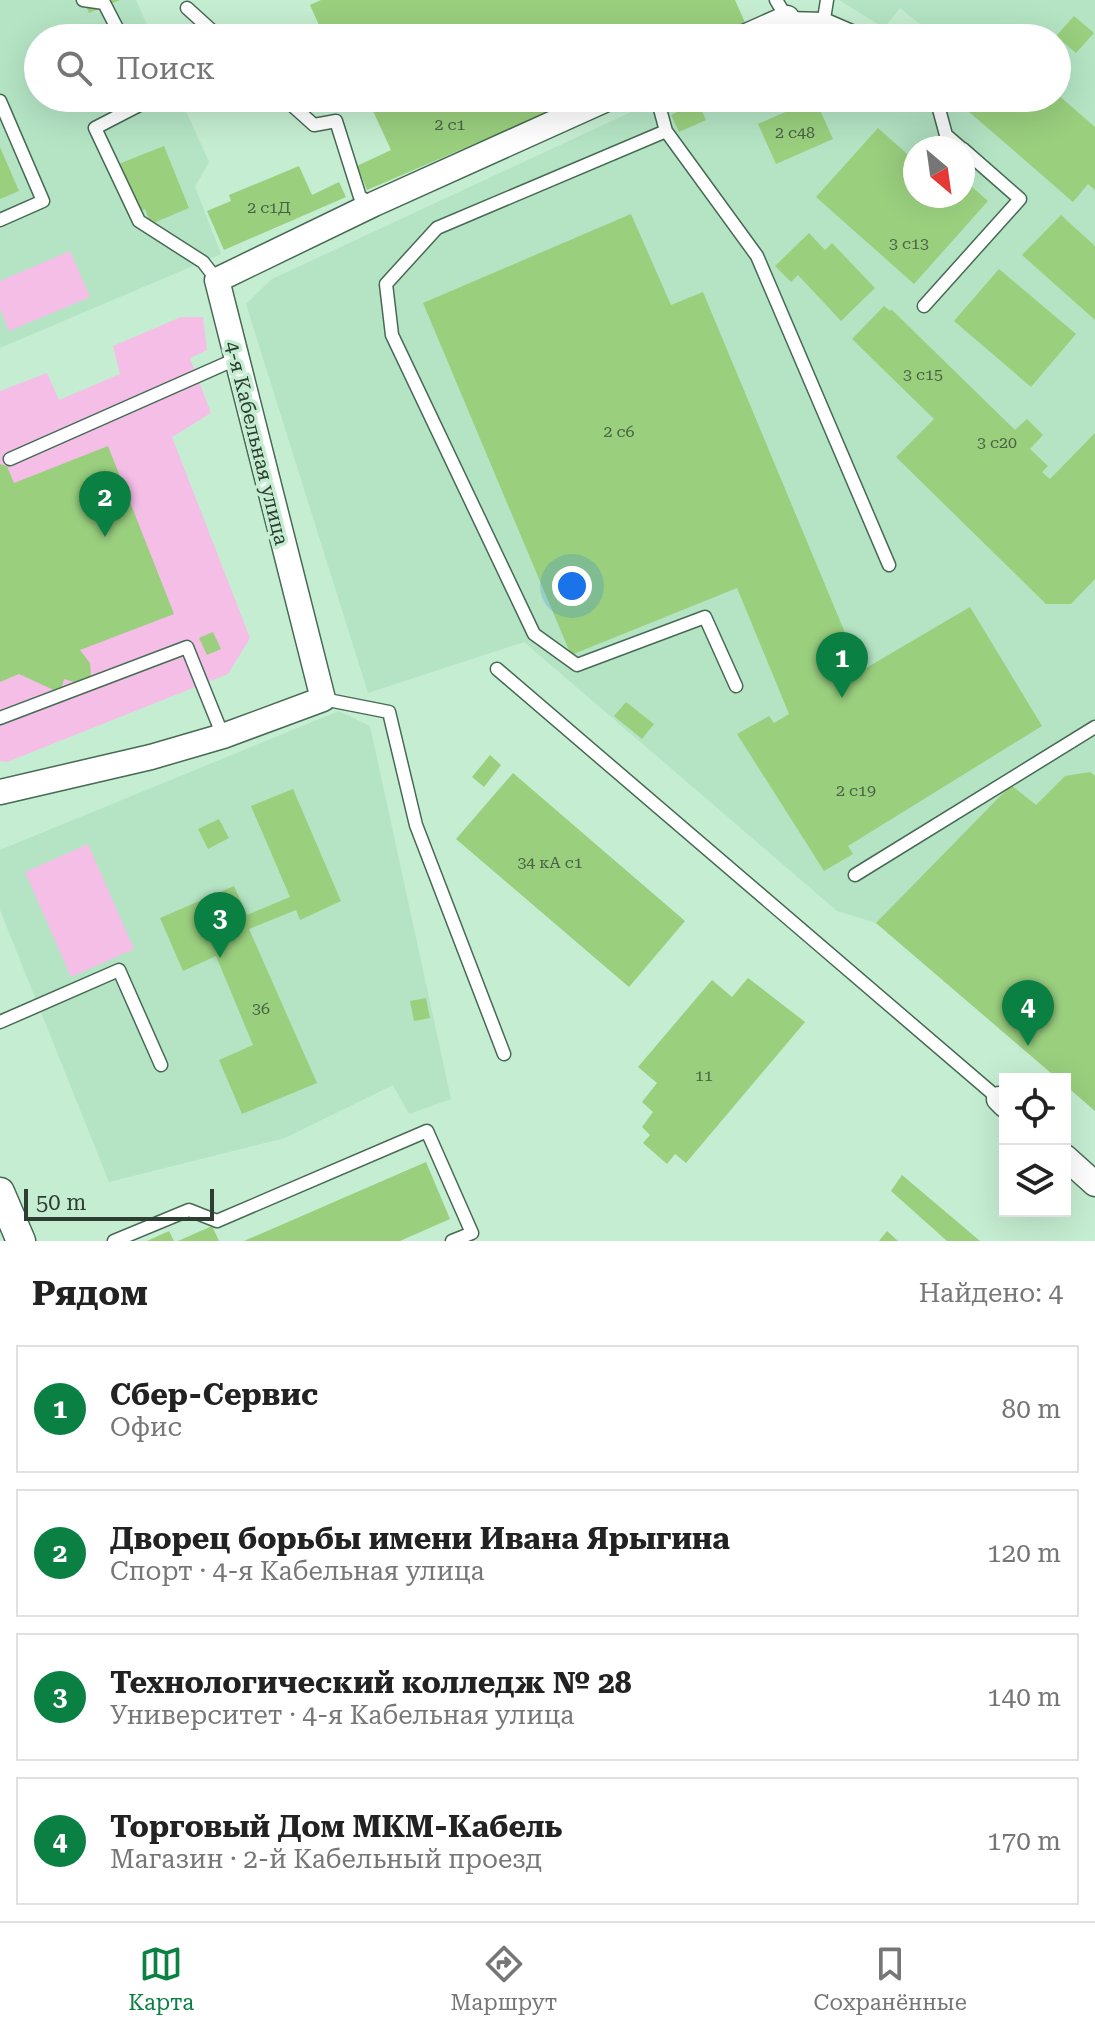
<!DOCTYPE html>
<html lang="ru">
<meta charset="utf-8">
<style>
:root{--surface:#fff;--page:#f2f2f2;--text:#222;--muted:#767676;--line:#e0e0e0;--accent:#0b8043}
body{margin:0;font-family:"Roboto Serif",serif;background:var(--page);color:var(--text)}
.controls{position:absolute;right:24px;bottom:24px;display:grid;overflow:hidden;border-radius:0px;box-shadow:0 8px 32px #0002}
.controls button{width:72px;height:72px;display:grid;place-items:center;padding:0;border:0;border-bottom:2px solid var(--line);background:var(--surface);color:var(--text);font:40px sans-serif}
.compass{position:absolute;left:903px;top:136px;width:72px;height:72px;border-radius:50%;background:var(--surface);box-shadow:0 8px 32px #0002;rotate:151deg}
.scale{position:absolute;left:24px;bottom:20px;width:190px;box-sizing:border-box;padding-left:8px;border:4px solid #2e3e33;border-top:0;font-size:22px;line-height:28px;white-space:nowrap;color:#2e3e33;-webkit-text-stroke:6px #c5edd1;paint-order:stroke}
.you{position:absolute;left:572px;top:586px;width:28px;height:28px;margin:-20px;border:6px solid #fff;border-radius:50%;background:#1a73e8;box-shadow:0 0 0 12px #1a73e833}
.badge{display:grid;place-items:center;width:52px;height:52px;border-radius:50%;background:var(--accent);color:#fff;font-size:26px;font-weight:700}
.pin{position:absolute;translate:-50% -66px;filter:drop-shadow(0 2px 4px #0008)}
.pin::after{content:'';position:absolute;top:42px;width:28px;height:24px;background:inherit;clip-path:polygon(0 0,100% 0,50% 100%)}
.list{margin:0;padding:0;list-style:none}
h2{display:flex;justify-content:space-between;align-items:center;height:104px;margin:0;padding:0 32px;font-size:34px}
h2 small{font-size:26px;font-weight:400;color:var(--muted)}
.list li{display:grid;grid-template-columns:52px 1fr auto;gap:24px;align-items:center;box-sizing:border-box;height:128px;margin:0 16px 16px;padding:0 16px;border:2px solid var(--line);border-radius:0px}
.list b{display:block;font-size:30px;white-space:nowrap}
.list p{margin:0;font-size:26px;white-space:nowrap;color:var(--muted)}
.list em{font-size:26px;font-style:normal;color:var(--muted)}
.icon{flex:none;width:44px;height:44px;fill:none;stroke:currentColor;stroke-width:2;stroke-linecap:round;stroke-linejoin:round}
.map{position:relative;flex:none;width:1095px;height:1241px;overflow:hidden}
.search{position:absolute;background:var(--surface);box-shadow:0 8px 32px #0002;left:24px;right:24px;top:24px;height:88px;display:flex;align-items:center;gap:20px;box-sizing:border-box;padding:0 28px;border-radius:44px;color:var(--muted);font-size:30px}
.sheet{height:680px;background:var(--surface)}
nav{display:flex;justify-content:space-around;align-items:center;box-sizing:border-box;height:112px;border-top:2px solid var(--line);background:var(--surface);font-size:22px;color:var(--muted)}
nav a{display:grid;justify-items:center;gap:4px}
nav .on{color:var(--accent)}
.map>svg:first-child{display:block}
</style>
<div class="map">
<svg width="1095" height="1241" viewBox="0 0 1095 1241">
<rect width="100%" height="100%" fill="#c5edd1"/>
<path fill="#b4e4c4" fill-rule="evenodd" d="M 0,0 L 136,0 L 153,38 L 38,38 L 38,98 L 180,98 L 209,162 L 195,187 L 221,254 L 0,348 Z
M 839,0 L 1095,0 L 1095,1111 L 1065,1079 L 1058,1079 L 876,923 L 837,911 L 524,642 L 368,693 L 246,304 L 272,279 L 661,98 L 915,98 L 926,111 L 942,98 L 1057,98 L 1057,38 L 937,38 L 900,8 L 884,28 ZM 915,148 L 963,148 L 963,196 L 915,196 Z
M 339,711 L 370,726 L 451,1099 L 409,1114 L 393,1085 L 285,1138 L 109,1182 L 0,910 L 0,850 Z"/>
<path fill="#f4bee7" d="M 70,251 L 90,297 L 9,331 L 0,308 L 0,281 Z
M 181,317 L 203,317 L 207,350 L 190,358 L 211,413 L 172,437 L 250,638 L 228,674 L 7,762 L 0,761 L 0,391 L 47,373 L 59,400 L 120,374 L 113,346 Z
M 88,844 L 134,949 L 71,977 L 25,872 Z"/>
<path fill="#9acf7e" d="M 83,0 L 120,0 L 89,13 Z
M 321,0 L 735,0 L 747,27 L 721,38 L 340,38 L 336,29 L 323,34 L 310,5 Z
M 1074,16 L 1094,33 L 1076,53 L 1056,36 Z
M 1057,94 L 1095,127 L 1095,190 L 1088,184 L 1073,202 L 953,98 L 1057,98 Z
M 367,98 L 581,98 L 367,190 L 357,166 L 391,150 Z
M 815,99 L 833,139 L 776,164 L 758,124 Z
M 698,102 L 706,120 L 679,132 L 671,115 Z
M 878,128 L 915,161 L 915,196 L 963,196 L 963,179 L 988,201 L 914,284 L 816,197 Z
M 164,146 L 189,208 L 151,224 L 145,209 L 135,213 L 116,165 Z
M 0,147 L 19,191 L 0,199 Z
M 299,166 L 312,195 L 339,182 L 346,197 L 224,250 L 207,211 L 231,201 L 229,195 Z
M 631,214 L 671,305 L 703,292 L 861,671 L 970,607 L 1042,726 L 848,846 L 853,854 L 824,871 L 737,734 L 769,716 L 774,723 L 789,714 L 737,588 L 571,655 L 423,303 Z
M 1061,215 L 1095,246 L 1095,320 L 1022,255 Z
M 809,233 L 825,250 L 832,243 L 875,288 L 841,321 L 798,275 L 791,282 L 775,266 Z
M 999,269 L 1076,334 L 1031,387 L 954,321 Z
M 884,306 L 890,311 L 891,309 L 1015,430 L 1027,419 L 1043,435 L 1030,449 L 1048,466 L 1042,472 L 1050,479 L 1095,433 L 1095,579 L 1071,604 L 1046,604 L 896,457 L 934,419 L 852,339 Z
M 108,446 L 174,614 L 80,650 L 90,663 L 91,676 L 78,683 L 64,679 L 60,693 L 19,674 L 0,682 L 0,464 L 7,466 L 14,483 Z
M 213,632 L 221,649 L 207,655 L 199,638 Z
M 626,702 L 654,724 L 642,739 L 614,716 Z
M 490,755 L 501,765 L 484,787 L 472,777 Z
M 1090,772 L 1095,776 L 1095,1111 L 1065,1085 L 1065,1079 L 1058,1079 L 876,923 L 1011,785 L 1036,805 L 1065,776 Z
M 513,773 L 685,921 L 629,987 L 456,839 Z
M 293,789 L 341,901 L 300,920 L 296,910 L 249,929 L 317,1083 L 242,1114 L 219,1060 L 253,1045 L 216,956 L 183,971 L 160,918 L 234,886 L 247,915 L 290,897 L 251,806 Z
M 219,819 L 229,838 L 208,849 L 198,829 Z
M 748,978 L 805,1022 L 686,1163 L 675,1154 L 667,1164 L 643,1143 L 650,1135 L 642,1127 L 653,1112 L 642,1102 L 657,1083 L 638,1067 L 712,980 L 732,997 Z
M 426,998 L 430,1018 L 414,1021 L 410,1001 Z
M 426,1162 L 450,1219 L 400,1241 L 244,1241 Z
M 902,1175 L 980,1241 L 947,1241 L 891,1191 Z
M 212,1226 L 219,1241 L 178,1241 Z
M 169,1231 L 174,1241 L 147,1241 Z
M 887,1231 L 898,1241 L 879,1241 Z"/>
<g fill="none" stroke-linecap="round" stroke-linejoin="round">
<g stroke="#466a53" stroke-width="15">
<path id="service" d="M 83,0 L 104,3 L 122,38
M 776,0 L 787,18 L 824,19 L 868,38
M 187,8 L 220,38
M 824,19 L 827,0
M 153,98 L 95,128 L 139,221 L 203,262 L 217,280
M 284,98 L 314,125 L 336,121 L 360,197 L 374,204
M 657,98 L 666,131 L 757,256 L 889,565
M 936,98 L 946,135 L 961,148
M 0,101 L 43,201 L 0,220
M 666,131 L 437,228 L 386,284 L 392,335 L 534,634 L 577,665 L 705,617 L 736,686
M 924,306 L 1020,199 L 963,149
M 10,459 L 236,359
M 497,669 L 999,1099
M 323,699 L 389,712 L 416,825 L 504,1054
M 0,718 L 187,647 L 223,736
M 855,875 L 1095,727
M 0,1022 L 119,970 L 161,1065
M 114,1241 L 189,1210 L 217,1221 L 427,1131 L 472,1233 L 452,1241"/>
</g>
<g stroke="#466a53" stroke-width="27">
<path id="minor" d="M 742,38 L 787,18
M 0,792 L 151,757 L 223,736 L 323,699 L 217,280 L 374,204 L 609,98
M 999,1099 L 1005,1105
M 1065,1157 L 1095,1184"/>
</g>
<g stroke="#466a53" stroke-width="31">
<path id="tertiary" d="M 0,1192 L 21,1241"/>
</g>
<use href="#service" stroke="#fff" stroke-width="12"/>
<use href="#minor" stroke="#fff" stroke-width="24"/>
<use href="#tertiary" stroke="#fff" stroke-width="28"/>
</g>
<g text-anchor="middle" stroke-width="7" stroke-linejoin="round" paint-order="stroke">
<g font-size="16" fill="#496246">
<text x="450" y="130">2 с1</text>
<text x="795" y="138">2 с48</text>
<text x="269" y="213">2 с1Д</text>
<text x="909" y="249">3 с13</text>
<text x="923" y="380">3 с15</text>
<text x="619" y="437">2 с6</text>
<text x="997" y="448">3 с20</text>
<text x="856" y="796">2 с19</text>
<text x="550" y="868">34 кА с1</text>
<text x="261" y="1014">36</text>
<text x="704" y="1081">11</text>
</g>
<g font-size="20" fill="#2e3e33" stroke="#c5edd1">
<text transform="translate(257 443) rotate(76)" y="7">4-я Кабельная улица</text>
</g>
</g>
</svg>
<div class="controls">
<button><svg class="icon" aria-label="locate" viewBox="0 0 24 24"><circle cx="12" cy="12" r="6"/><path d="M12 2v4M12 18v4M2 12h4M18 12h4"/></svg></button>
<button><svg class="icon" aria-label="layers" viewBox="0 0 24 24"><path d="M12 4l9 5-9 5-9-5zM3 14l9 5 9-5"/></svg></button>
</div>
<svg class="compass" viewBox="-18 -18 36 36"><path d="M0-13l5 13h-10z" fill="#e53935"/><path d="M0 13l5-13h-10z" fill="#767676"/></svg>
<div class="scale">50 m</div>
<div class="you"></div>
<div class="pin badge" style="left:842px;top:698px">1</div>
<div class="pin badge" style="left:105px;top:537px">2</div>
<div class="pin badge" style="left:220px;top:958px">3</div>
<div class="pin badge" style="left:1028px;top:1046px">4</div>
<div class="search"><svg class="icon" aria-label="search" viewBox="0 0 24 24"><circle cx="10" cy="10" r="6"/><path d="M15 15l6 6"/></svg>Поиск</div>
</div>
<section class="sheet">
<h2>Рядом<small>Найдено: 4</small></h2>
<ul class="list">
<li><span class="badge">1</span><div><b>Сбер-Сервис</b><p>Офис</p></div><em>80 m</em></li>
<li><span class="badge">2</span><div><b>Дворец борьбы имени Ивана Ярыгина</b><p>Спорт · 4-я Кабельная улица</p></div><em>120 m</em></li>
<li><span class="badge">3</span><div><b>Технологический колледж № 28</b><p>Университет · 4-я Кабельная улица</p></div><em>140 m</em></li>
<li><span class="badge">4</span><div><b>Торговый Дом МКМ-Кабель</b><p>Магазин · 2-й Кабельный проезд</p></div><em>170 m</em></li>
</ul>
</section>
<nav>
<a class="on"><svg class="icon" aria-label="map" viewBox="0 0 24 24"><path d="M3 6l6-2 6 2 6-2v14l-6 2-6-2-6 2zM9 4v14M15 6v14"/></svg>Карта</a>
<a><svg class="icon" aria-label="directions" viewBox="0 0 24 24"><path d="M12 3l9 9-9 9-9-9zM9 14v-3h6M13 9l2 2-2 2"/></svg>Маршрут</a>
<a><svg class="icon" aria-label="saved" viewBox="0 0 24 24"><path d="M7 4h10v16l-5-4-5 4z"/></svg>Сохранённые</a>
</nav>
